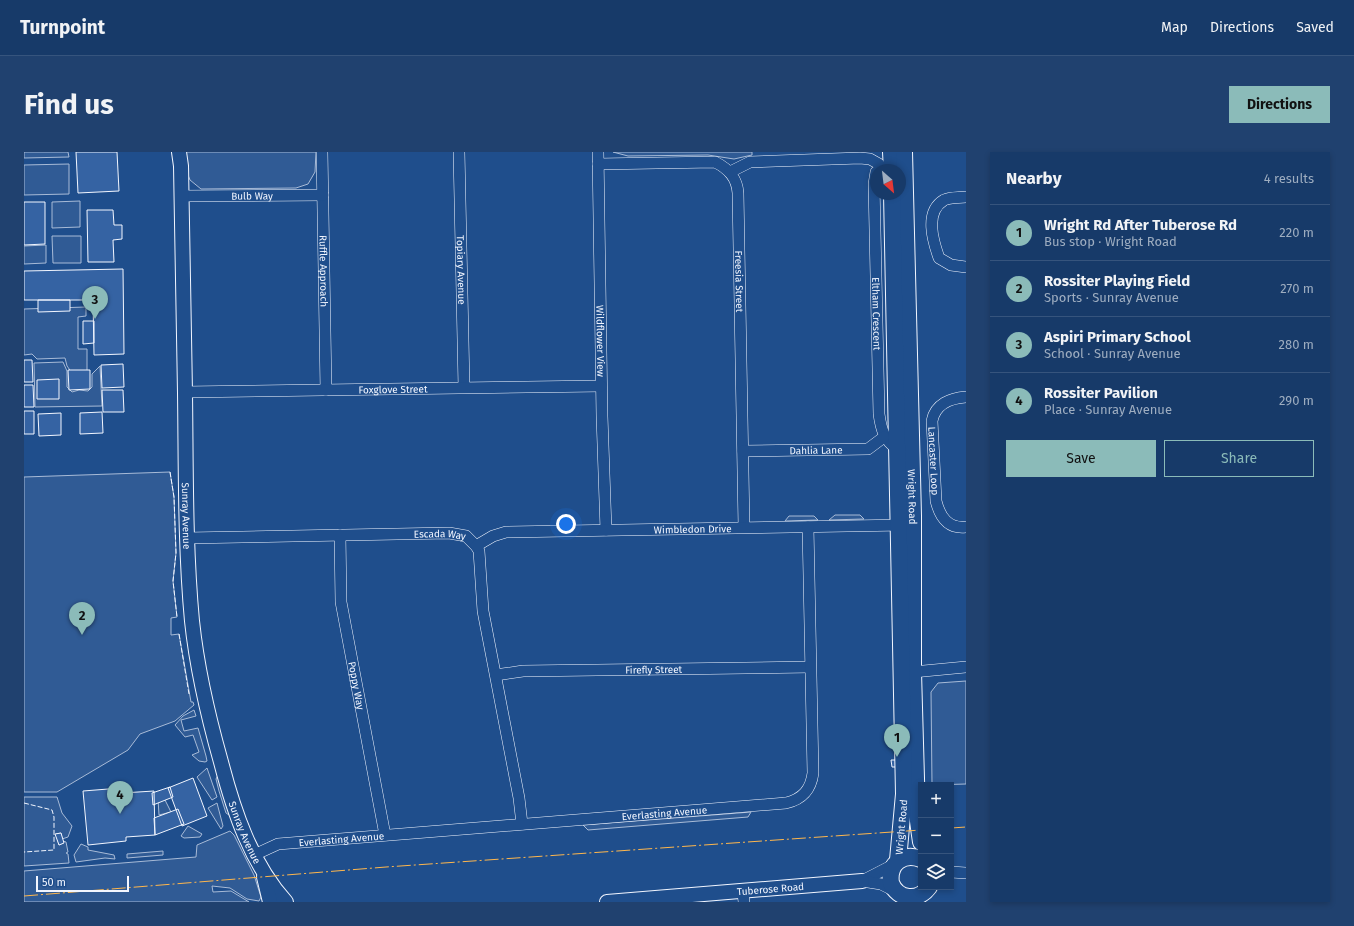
<!DOCTYPE html>
<meta charset="utf-8">
<style>
:root{--surface:#173a69;--page:#20416f;--text:#f1f3f6;--muted:#9eadc0;--line:#36547d;--accent:#8bbbb9}
body{margin:0;font-family:"Fira Sans",sans-serif;background:var(--page);color:var(--text)}
.controls{position:absolute;right:12px;bottom:12px;display:grid;overflow:hidden;border-radius:0px;box-shadow:0 2px 6px #0003}
.controls button{width:36px;height:36px;display:grid;place-items:center;padding:0;border:0;border-bottom:1px solid var(--line);background:var(--surface);color:var(--text);font:20px sans-serif}
.compass{position:absolute;left:846px;top:12px;width:36px;height:36px;border-radius:50%;background:var(--surface);box-shadow:0 2px 6px #0003;rotate:152deg}
.scale{position:absolute;left:12px;bottom:10px;width:93px;box-sizing:border-box;padding-left:4px;border:2px solid #f2f6ff;border-top:0;font-size:11px;line-height:14px;white-space:nowrap;color:#f2f6ff;-webkit-text-stroke:3px #1f4e8c;paint-order:stroke}
.you{position:absolute;left:542px;top:372px;width:14px;height:14px;margin:-10px;border:3px solid #fff;border-radius:50%;background:#1a73e8;box-shadow:0 0 0 6px #1a73e833}
.badge{display:grid;place-items:center;width:26px;height:26px;border-radius:50%;background:var(--accent);color:#111;font-size:13px;font-weight:700}
.pin{position:absolute;translate:-50% -33px;filter:drop-shadow(0 1px 2px #0008)}
.pin::after{content:'';position:absolute;top:21px;width:14px;height:12px;background:inherit;clip-path:polygon(0 0,100% 0,50% 100%)}
.list{margin:0;padding:0;list-style:none}
h2{display:flex;justify-content:space-between;align-items:center;height:52px;margin:0;padding:0 16px;font-size:17px}
h2 small{font-size:13px;font-weight:400;color:var(--muted)}
.list li{display:grid;grid-template-columns:26px 1fr auto;gap:12px;align-items:center;box-sizing:border-box;height:56px;padding:0 16px;border-top:1px solid var(--line)}
.list b{display:block;font-size:15px;white-space:nowrap}
.list p{margin:0;font-size:13px;white-space:nowrap;color:var(--muted)}
.list em{font-size:13px;font-style:normal;color:var(--muted)}
.actions{display:flex;gap:8px;padding:12px 16px}
.actions a{flex:1;padding:9px 0;border:1px solid var(--accent);border-radius:0px;text-align:center;font-size:14px;color:var(--accent)}
.actions .main{background:var(--accent);color:#111}
.icon{flex:none;width:22px;height:22px;fill:none;stroke:currentColor;stroke-width:2;stroke-linecap:round;stroke-linejoin:round}
.map{position:relative;flex:none;width:942px;height:750px;overflow:hidden;border-radius:0px}
header{display:flex;align-items:center;gap:24px;box-sizing:border-box;height:56px;padding:0 20px;background:var(--surface);border-bottom:1px solid var(--line)}
header strong{font-size:19px}
nav{display:flex;gap:22px;margin-inline-start:auto;font-size:14px}
.intro{display:flex;align-items:center;justify-content:space-between;box-sizing:border-box;height:96px;padding:0 24px}
h1{margin:0;font-size:28px}
.button{padding:10px 18px;border-radius:0px;background:var(--accent);color:#111;font-size:14px;font-weight:700}
main{display:flex;gap:24px;padding:0 24px}
aside{flex:1;background:var(--surface);border-radius:0px;box-shadow:0 2px 6px #0003}
.map>svg:first-child{display:block}
</style>
<header>
<strong>Turnpoint</strong>
<nav><a>Map</a><a>Directions</a><a>Saved</a></nav>
</header>
<div class="intro"><h1>Find us</h1><a class="button">Directions</a></div>
<main>
<div class="map">
<svg width="942" height="750" viewBox="0 0 942 750">
<rect width="100%" height="100%" fill="#1f4e8c"/>
<path fill="#305b95" stroke="#a8bbd7" d="M 0,0 L 44,0 L 45,5 L 0,6 Z
M 162,0 L 292,0 L 291,20 L 284,32 L 272,36 L 177,37 L 166,28 L 164,23 Z
M 589,0 L 728,0 L 728,3 L 710,7 L 684,3 L 604,4 Z
M 45,12 L 45,42 L 0,43 L 0,13 Z
M 56,49 L 56,75 L 28,76 L 28,50 Z
M 28,84 L 57,84 L 57,111 L 29,111 Z
M 22,93 L 22,111 L 0,112 L 0,94 Z
M 62,155 L 62,164 L 54,165 L 54,197 L 63,197 L 63,219 L 48,221 L 43,214 L 41,206 L 13,207 L 8,202 L 0,203 L 0,157 Z
M 39,210 L 43,219 L 43,235 L 48,240 L 55,238 L 64,239 L 68,235 L 68,222 L 76,214 L 78,254 L 11,255 L 10,211 Z
M 146,320 L 150,345 L 152,401 L 149,429 L 153,465 L 147,466 L 147,483 L 155,482 L 167,550 L 169,550 L 170,553 L 151,569 L 116,582 L 104,598 L 33,640 L 0,640 L 0,325 Z
M 811,363 L 836,363 L 840,367 L 805,368 Z
M 765,364 L 790,364 L 794,368 L 761,369 Z
M 942,529 L 942,632 L 908,633 L 907,540 L 914,531 Z
M 170,558 L 172,564 L 157,568 L 160,579 L 174,576 L 182,604 L 183,609 L 181,610 L 175,609 L 168,603 L 175,600 L 169,583 L 161,585 L 151,573 L 159,564 Z
M 183,616 L 193,645 L 188,648 L 173,625 Z
M 195,621 L 208,665 L 202,661 L 195,639 L 192,627 Z
M 0,645 L 33,645 L 38,661 L 48,674 L 44,685 L 38,687 L 37,681 L 32,682 L 35,693 L 39,691 L 39,689 L 42,690 L 44,700 L 42,701 L 44,702 L 45,711 L 0,714 Z
M 140,646 L 147,660 L 135,663 L 134,647 Z
M 193,651 L 199,674 L 197,677 L 184,656 Z
M 727,660 L 724,665 L 564,678 L 559,673 Z
M 164,674 L 178,682 L 176,685 L 160,686 L 157,684 Z
M 206,679 L 210,683 L 230,723 L 237,745 L 235,749 L 223,747 L 206,736 L 188,734 L 189,740 L 207,739 L 225,750 L 0,750 L 0,719 L 172,705 L 173,693 Z
M 57,692 L 64,695 L 64,698 L 90,703 L 91,707 L 81,706 L 52,710 L 50,703 Z
M 139,699 L 139,703 L 103,706 L 103,702 Z"/>
<path fill="#3563a3" stroke="#f2f6ff" d="M 52,0 L 93,0 L 95,39 L 54,41 Z
M 0,50 L 21,50 L 21,92 L 0,93 Z
M 63,58 L 89,58 L 90,73 L 98,73 L 98,87 L 89,88 L 90,110 L 64,110 Z
M 99,117 L 100,202 L 70,203 L 69,148 L 0,148 L 0,119 Z
M 14,148 L 46,148 L 46,159 L 14,160 Z
M 59,169 L 70,169 L 70,191 L 59,192 Z
M 0,208 L 8,208 L 9,230 L 0,230 Z
M 99,212 L 100,235 L 78,236 L 77,213 Z
M 44,218 L 66,218 L 66,237 L 45,238 Z
M 35,227 L 35,247 L 13,247 L 13,228 Z
M 0,233 L 9,233 L 10,255 L 0,255 Z
M 78,238 L 99,238 L 100,260 L 79,260 Z
M 0,259 L 10,259 L 10,282 L 0,282 Z
M 78,260 L 79,281 L 56,282 L 56,261 Z
M 37,261 L 37,283 L 15,284 L 14,262 Z
M 867,608 L 872,608 L 872,615 L 868,615 Z
M 169,626 L 183,664 L 158,674 L 144,636 Z
M 146,635 L 149,645 L 129,653 L 128,641 Z
M 97,636 L 98,641 L 130,639 L 131,683 L 102,685 L 102,689 L 64,693 L 59,639 Z
M 154,657 L 160,672 L 131,683 L 130,666 Z
M 37,681 L 40,691 L 35,693 L 31,682 Z"/>
<g fill="none" stroke-linecap="round" stroke-linejoin="round">
<g stroke="#f2f6ff" stroke-width="12">
<g id="minor">
<path id="s1" d="M 298,0 L 302,238"/>
<path id="s2" d="M 435,0 L 440,235"/>
<path id="s3" d="M 574,0 L 578,264 L 582,378"/>
<path id="s4" d="M 574,12 L 691,10 C 705,17 713,26 714,41 L 720,375"/>
<path d="M 706,20 L 726,10 L 836,6 L 846,7 L 855,12"/>
<path id="s5" d="M 852,20 L 850,32 L 855,262 C 857,277 860,288 873,297"/>
<path id="s6" d="M 157,44 L 299,43"/>
<path d="M 942,45 C 935,46 926,45 920,48 C 900,60 909,89 915,106 L 927,113 L 942,115"/>
<path id="s7" d="M 161,240 L 577,234"/>
<path id="s8" d="M 942,245 C 927,246 911,252 908,269 L 912,349 C 916,365 924,377 942,375"/>
<path id="s9" d="M 719,299 L 844,297 L 860,285"/>
<path id="s10" d="M 316,383 L 317,450 L 361,683"/>
<path id="s11" d="M 163,386 L 425,381 L 442,384 L 452,394 L 455,399 L 459,459 L 495,646 L 498,672"/>
<path id="s12" d="M 452,394 L 469,384 L 482,380 L 880,373"/>
<path d="M 889,520 L 942,515"/>
<path id="s13" d="M 472,523 L 499,519 L 786,515"/>
<path id="s14" d="M 230,703 L 254,692 L 762,651 C 779,647 787,637 789,621 L 784,375"/>
<path d="M 927,720 L 942,721"/>
<path d="M 838,729 L 871,712"/>
<path d="M 838,729 L 857,732 L 871,739"/>
<path d="M 719,740 L 720,750"/>
</g>
</g>
<g stroke="#f2f6ff" stroke-width="16">
<g id="tertiary">
<path id="s15" d="M 155,0 L 157,14 C 158,90 160,165 161,241 C 162,317 161,394 168,469 C 173,517 184,564 197,610 C 210,660 227,711 262,750"/>
<path d="M 240,725 L 246,750"/>
<path id="s16" d="M 583,750 L 838,729"/>
</g>
</g>
<g stroke="#f2f6ff" stroke-width="18">
<g id="secondary">
<path d="M 867,0 L 868,18"/>
<path id="s17" d="M 880,0 L 889,364 L 889,520 L 893,662 L 897,690"/>
<path d="M 868,42 L 880,642 L 874,708"/>
<path d="M 897,707 C 879,700 864,712 867,731 C 874,748 894,750 905,735"/>
</g>
</g>
<use href="#minor" stroke="#1f4e8c" stroke-width="11"/>
<use href="#tertiary" stroke="#1f4e8c" stroke-width="14"/>
<use href="#secondary" stroke="#1f4e8c" stroke-width="16"/>
<path stroke="#f2f6ff" stroke-width="1" stroke-dasharray="5 2" stroke-linecap="butt" d="M 146,320 L 150,345 L 152,401 L 149,429 L 153,465
M 155,482 L 165,542
M 0,651 L 28,658 L 30,665 L 30,698 L 0,700"/>
<path stroke="#ffb74d" stroke-width="1" stroke-dasharray="14 3 2 3" stroke-linecap="butt" d="M 927,676 L 942,675
M 0,744 L 362,715 L 897,678"/>
</g>
<g text-anchor="middle" stroke-width="3" stroke-linejoin="round" paint-order="stroke">
<g font-size="10" fill="#f2f6ff" stroke="#1f4e8c">
<text dy="4" stroke="none"><textPath href="#s6" startOffset="71">Bulb Way</textPath></text>
<text dy="4" stroke="none"><textPath href="#s2" startOffset="118">Topiary Avenue</textPath></text>
<text dy="4" stroke="none"><textPath href="#s1" startOffset="119">Ruffle Approach</textPath></text>
<text dy="4" stroke="none"><textPath href="#s4" startOffset="246">Freesia Street</textPath></text>
<text dy="4" stroke="none"><textPath href="#s5" startOffset="142">Eltham Crescent</textPath></text>
<text dy="4" stroke="none"><textPath href="#s3" startOffset="189">Wildflower View</textPath></text>
<text dy="4" stroke="none"><textPath href="#s7" startOffset="208">Foxglove Street</textPath></text>
<text dy="4" stroke="none"><textPath href="#s9" startOffset="73">Dahlia Lane</textPath></text>
<text dy="4" stroke="none"><textPath href="#s8" startOffset="85">Lancaster Loop</textPath></text>
<text dy="4" stroke="none"><textPath href="#s17" startOffset="345">Wright Road</textPath></text>
<text dy="4" stroke="none"><textPath href="#s15" startOffset="364">Sunray Avenue</textPath></text>
<text dy="4" stroke="none"><textPath href="#s12" startOffset="220">Wimbledon Drive</textPath></text>
<text dy="4" stroke="none"><textPath href="#s11" startOffset="253">Escada Way</textPath></text>
<text dy="4" stroke="none"><textPath href="#s13" startOffset="158">Firefly Street</textPath></text>
<text dy="4" stroke="none"><textPath href="#s10" startOffset="152">Poppy Way</textPath></text>
<text dy="4" stroke="none"><textPath href="#s14" startOffset="414">Everlasting Avenue</textPath></text>
<text transform="translate(877 675) rotate(-85)" y="4">Wright Road</text>
<text dy="4" stroke="none"><textPath href="#s15" startOffset="688">Sunray Avenue</textPath></text>
<text dy="4" stroke="none"><textPath href="#s14" startOffset="90">Everlasting Avenue</textPath></text>
<text dy="4" stroke="none"><textPath href="#s16" startOffset="164">Tuberose Road</textPath></text>
</g>
</g>
</svg>
<div class="controls">
<button>+</button>
<button>−</button>
<button><svg class="icon" aria-label="layers" viewBox="0 0 24 24"><path d="M12 4l9 5-9 5-9-5zM3 14l9 5 9-5"/></svg></button>
</div>
<svg class="compass" viewBox="-18 -18 36 36"><path d="M0-13l5 13h-10z" fill="#e53935"/><path d="M0 13l5-13h-10z" fill="#9eadc0"/></svg>
<div class="scale">50 m</div>
<div class="you"></div>
<div class="pin badge" style="left:873px;top:605px">1</div>
<div class="pin badge" style="left:58px;top:483px">2</div>
<div class="pin badge" style="left:71px;top:167px">3</div>
<div class="pin badge" style="left:96px;top:662px">4</div>
</div>
<aside>
<h2>Nearby<small>4 results</small></h2>
<ul class="list">
<li><span class="badge">1</span><div><b>Wright Rd After Tuberose Rd</b><p>Bus stop · Wright Road</p></div><em>220 m</em></li>
<li><span class="badge">2</span><div><b>Rossiter Playing Field</b><p>Sports · Sunray Avenue</p></div><em>270 m</em></li>
<li><span class="badge">3</span><div><b>Aspiri Primary School</b><p>School · Sunray Avenue</p></div><em>280 m</em></li>
<li><span class="badge">4</span><div><b>Rossiter Pavilion</b><p>Place · Sunray Avenue</p></div><em>290 m</em></li>
</ul>
<div class="actions"><a class="main">Save</a><a>Share</a></div>
</aside>
</main>
